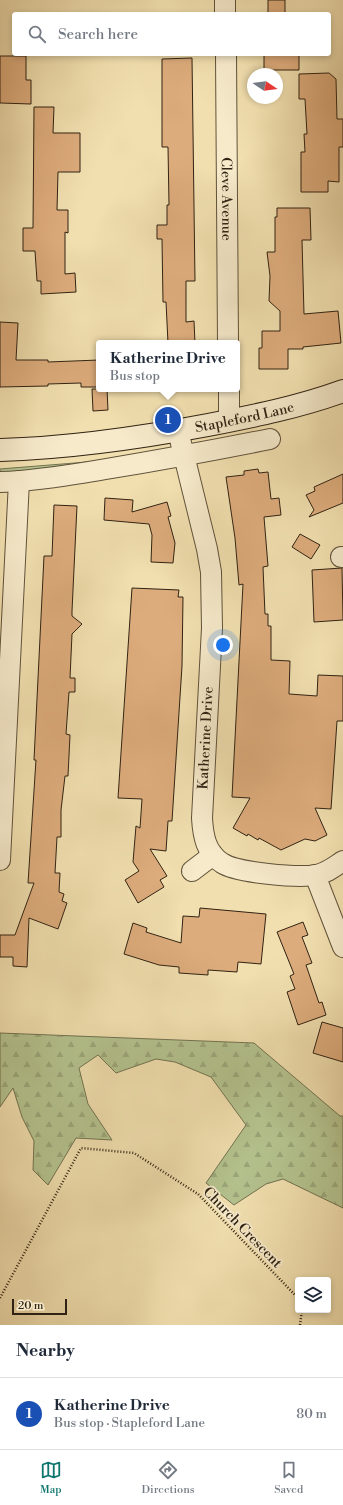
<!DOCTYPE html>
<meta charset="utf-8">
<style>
:root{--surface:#fff;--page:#f6f6f7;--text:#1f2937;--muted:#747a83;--line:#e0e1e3;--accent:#0f766e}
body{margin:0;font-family:"Libre Bodoni",serif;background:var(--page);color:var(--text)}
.controls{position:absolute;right:12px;bottom:12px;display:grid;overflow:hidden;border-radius:4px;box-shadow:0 2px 6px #0003}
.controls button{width:36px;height:36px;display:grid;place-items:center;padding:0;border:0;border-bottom:1px solid var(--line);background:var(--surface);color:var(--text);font:20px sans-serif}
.compass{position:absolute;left:247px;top:68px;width:36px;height:36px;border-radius:50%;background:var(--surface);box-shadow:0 2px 6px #0003;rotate:103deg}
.scale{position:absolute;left:12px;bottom:10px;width:55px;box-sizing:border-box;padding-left:4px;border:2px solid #302313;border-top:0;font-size:11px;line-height:14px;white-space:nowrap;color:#302313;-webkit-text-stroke:3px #f6eacb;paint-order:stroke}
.you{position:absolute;left:223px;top:645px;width:14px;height:14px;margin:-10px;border:3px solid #fff;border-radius:50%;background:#1a73e8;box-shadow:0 0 0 6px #1a73e833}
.badge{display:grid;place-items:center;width:26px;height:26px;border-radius:50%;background:var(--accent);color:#fff;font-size:13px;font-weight:700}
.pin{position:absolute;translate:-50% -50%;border:2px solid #fff;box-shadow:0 1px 4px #0006}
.popup{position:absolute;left:96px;top:340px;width:144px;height:52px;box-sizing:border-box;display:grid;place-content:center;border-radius:4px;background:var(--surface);filter:drop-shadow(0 1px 3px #0005);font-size:13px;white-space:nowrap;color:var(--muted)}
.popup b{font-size:15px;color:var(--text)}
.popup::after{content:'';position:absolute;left:50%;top:100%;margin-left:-8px;border:8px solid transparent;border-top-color:var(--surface)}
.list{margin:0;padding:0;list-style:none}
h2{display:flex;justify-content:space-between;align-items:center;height:52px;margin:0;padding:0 16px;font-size:17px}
h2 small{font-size:13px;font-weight:400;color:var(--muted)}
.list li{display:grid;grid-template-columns:26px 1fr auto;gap:12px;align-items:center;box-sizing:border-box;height:72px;padding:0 16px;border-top:1px solid var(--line)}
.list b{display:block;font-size:15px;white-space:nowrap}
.list p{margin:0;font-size:13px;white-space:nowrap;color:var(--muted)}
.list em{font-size:13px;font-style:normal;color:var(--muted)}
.icon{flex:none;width:22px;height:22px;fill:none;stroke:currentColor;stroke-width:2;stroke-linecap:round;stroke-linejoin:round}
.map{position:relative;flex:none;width:343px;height:1325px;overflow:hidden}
.search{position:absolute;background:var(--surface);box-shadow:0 2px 6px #0003;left:12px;right:12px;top:12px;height:44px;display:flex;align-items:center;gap:10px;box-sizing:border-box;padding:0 14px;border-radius:4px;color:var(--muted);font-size:15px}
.sheet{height:124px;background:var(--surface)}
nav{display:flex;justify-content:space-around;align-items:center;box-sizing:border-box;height:56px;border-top:1px solid var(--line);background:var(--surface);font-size:11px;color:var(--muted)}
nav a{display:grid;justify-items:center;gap:2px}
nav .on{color:var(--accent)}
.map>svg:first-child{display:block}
</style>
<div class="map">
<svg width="343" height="1325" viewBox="0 0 343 1325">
<defs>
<pattern id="forest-firs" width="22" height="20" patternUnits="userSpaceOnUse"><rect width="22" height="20" fill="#b4c38f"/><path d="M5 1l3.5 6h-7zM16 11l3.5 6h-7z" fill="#9ba77a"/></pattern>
</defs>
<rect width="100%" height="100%" fill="#f1dfaf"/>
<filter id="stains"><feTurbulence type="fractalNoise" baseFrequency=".005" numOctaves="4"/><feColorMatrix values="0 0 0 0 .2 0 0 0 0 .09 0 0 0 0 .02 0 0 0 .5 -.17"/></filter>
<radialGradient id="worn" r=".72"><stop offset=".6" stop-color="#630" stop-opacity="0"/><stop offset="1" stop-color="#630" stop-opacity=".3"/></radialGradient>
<path fill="#b4c38f" stroke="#727351" d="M 112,460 L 0,474 L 0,469 Z"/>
<path fill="url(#forest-firs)" stroke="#727351" d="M 0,1033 L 254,1043 L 340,1116 L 343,1116 L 343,1208 L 283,1179 L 266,1184 L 234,1205 L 206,1183 L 246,1125 L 211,1077 L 175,1062 L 156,1059 L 116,1073 L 98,1055 L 79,1068 L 88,1104 L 112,1140 L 76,1138 L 48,1185 L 33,1170 L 34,1141 L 22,1117 L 13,1088 L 0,1107 Z"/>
<path fill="#ddac7c" stroke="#302313" d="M 268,0 L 285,0 L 285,14 L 268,14 Z
M 264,54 L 299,55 L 299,70 L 264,70 Z
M 0,56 L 26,56 L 26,80 L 31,80 L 31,104 L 0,103 Z
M 192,58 L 195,281 L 186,281 L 186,322 L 194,321 L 195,343 L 168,343 L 166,302 L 163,302 L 162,239 L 157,239 L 157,225 L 167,225 L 167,205 L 169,205 L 168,147 L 162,147 L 162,59 Z
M 329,73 L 336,79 L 337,119 L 343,119 L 343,147 L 339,147 L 339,182 L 328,181 L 328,192 L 301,192 L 301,152 L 305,152 L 304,134 L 307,134 L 305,99 L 299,99 L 299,74 Z
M 34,107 L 54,107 L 53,133 L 80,133 L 80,172 L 58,172 L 57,210 L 68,210 L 68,233 L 65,232 L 65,274 L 75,273 L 76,292 L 41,294 L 41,281 L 37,281 L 35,251 L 23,251 L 23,228 L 33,228 Z
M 277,208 L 310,208 L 311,240 L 302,240 L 304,314 L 338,311 L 341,343 L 303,347 L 303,349 L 288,349 L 288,369 L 259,369 L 259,348 L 262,348 L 262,331 L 280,331 L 280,311 L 269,301 L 270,276 L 267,252 L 275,252 L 275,217 L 277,217 Z
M 0,322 L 18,323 L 16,360 L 48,360 L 48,362 L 99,360 L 99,387 L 81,387 L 81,383 L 48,384 L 48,386 L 0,387 Z
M 92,389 L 107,389 L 108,410 L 93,411 Z
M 258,469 L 259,473 L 268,472 L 271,499 L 279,498 L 281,515 L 264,517 L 268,566 L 263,567 L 265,614 L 268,614 L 268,626 L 271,626 L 271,660 L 290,661 L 289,694 L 317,696 L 318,675 L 343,676 L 343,721 L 337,721 L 331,809 L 315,808 L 327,835 L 315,841 L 305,839 L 281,850 L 259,838 L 258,840 L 248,834 L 247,836 L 233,828 L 250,798 L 232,797 L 243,584 L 239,585 L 235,538 L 226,477 L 244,475 L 244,471 Z
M 343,474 L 343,503 L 309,517 L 314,510 L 306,495 L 315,491 L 314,487 Z
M 105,498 L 133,500 L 132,512 L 167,502 L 171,516 L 168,517 L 175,543 L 173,563 L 151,562 L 152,535 L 149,524 L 104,520 Z
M 54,505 L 77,506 L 72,611 L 72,616 L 82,624 L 72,634 L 70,678 L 75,678 L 75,692 L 69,692 L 66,734 L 70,735 L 68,776 L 65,776 L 61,810 L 61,837 L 57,837 L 55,873 L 60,873 L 59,892 L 64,894 L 62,901 L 67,903 L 58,929 L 29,918 L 27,967 L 13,966 L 13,957 L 0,957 L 0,935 L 15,935 L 34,883 L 28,883 L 36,760 L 34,760 L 44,556 L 52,556 Z
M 300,534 L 320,545 L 311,559 L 292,547 Z
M 342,568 L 343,620 L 314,622 L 312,570 Z
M 132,588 L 179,590 L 178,597 L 183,597 L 182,666 L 172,821 L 168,821 L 166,851 L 150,849 L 167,876 L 160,880 L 164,887 L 138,903 L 125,880 L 139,871 L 133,862 L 136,826 L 140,828 L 142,799 L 118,798 Z
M 200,908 L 266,914 L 261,964 L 238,962 L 237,972 L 208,970 L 208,975 L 179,973 L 179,967 L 159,965 L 124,954 L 133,923 L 147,928 L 146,932 L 181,943 L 183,916 L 199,917 Z
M 303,922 L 308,935 L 302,937 L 312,963 L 306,965 L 319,1003 L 322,1002 L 326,1015 L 298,1025 L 287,992 L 295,989 L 290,976 L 294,974 L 277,932 Z
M 322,1022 L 343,1028 L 343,1062 L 313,1053 Z"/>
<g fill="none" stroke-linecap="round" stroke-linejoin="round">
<g stroke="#60523a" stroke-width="22">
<g id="minor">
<path d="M 225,0 L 225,14"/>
<path id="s1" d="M 226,54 L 228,343"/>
<path d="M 229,389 L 229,421"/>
<path d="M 178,431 L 207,549 L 211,572 L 212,628 L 202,818 C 203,836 206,853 222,863 C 237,873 298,878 316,875 C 327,873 334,867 343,861"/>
<path d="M 0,482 C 35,481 71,475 106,469 C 161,460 215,450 270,439"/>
<path d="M 341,557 L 343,557"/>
<path d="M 0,860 L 19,481"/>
<path d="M 192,871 L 213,855"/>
<path d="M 315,875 L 343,947"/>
</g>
</g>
<g stroke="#302313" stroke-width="24">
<g id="secondary">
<path id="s2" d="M 0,450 C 70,448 139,438 208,425 C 254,416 299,407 343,391"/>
</g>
</g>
<path stroke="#302313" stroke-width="2.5" stroke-dasharray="1 2" stroke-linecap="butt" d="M 0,1298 L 81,1148 L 134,1153 L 198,1194 L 296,1296 L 298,1301
M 300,1325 L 302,1310"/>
<use href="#minor" stroke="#f6eacb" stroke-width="20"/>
<use href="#secondary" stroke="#f6eacb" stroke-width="22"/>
</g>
<g text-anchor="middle" stroke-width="3.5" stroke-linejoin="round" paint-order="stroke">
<g font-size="14" fill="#302313" stroke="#f6eacb">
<text dy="5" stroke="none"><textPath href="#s1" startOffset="145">Cleve Avenue</textPath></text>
<text dy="5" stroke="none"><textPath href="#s2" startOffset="247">Stapleford Lane</textPath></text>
<text transform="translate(205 738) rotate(-87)" y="5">Katherine Drive</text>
<text transform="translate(243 1227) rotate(46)" y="5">Church Crescent</text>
</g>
</g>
<rect width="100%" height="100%" filter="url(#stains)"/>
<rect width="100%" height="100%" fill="url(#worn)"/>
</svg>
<div class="controls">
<button><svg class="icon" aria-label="layers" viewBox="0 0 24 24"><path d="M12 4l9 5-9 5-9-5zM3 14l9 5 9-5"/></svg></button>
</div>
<svg class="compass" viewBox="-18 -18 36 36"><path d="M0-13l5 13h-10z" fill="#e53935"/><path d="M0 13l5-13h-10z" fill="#747a83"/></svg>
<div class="scale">20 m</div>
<div class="you"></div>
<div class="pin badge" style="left:168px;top:420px;background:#1a4fb4">1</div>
<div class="popup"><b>Katherine Drive</b>Bus stop</div>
<div class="search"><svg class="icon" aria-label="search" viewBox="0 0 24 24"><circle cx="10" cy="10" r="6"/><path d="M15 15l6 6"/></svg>Search here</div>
</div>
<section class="sheet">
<h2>Nearby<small></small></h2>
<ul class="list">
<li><span class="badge" style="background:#1a4fb4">1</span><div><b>Katherine Drive</b><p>Bus stop · Stapleford Lane</p></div><em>80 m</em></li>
</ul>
</section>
<nav>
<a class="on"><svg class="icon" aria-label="map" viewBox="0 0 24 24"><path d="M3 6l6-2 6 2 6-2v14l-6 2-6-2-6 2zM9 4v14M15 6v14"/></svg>Map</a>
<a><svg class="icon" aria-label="directions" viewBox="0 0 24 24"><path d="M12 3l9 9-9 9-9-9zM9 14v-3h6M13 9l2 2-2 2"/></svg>Directions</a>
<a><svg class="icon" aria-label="saved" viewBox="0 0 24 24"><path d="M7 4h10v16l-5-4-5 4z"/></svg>Saved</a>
</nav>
